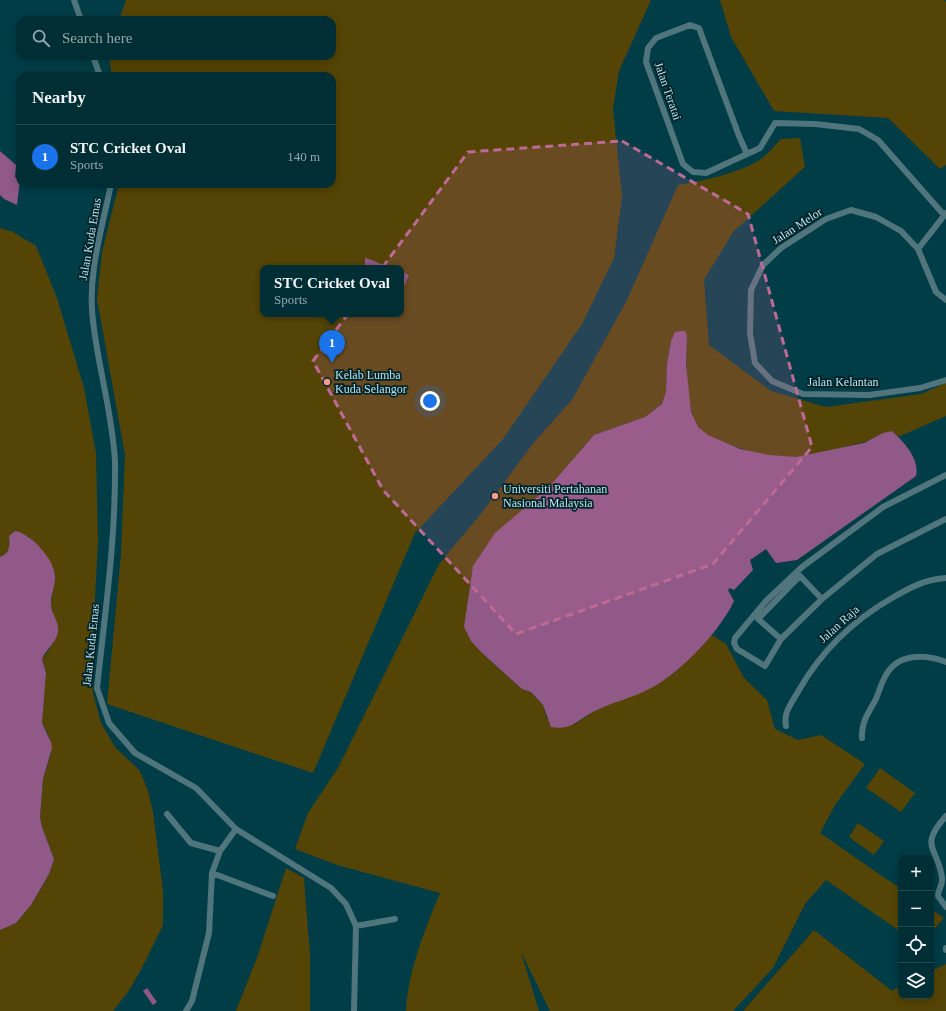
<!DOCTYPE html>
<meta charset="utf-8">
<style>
:root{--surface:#002e35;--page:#0e3a41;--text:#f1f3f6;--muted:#95a8ad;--line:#224a50;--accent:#1a73e8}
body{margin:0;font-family:"Times New Roman",serif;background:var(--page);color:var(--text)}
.controls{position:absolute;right:12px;bottom:12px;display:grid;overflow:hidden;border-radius:8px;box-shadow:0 2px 10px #0003}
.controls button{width:36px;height:36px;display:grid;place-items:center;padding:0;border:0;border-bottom:1px solid var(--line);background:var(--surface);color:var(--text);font:20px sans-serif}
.you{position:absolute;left:430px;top:401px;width:14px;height:14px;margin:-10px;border:3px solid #fff;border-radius:50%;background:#1a73e8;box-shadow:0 0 0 6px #1a73e833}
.badge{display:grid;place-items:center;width:26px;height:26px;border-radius:50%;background:var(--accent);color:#fff;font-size:13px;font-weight:700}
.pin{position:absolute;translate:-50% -33px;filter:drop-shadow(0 1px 2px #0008)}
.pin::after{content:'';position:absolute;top:21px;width:14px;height:12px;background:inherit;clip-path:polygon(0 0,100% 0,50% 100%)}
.popup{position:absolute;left:260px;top:265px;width:144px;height:52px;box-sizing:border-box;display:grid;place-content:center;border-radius:8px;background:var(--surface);filter:drop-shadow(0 1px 3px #0005);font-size:13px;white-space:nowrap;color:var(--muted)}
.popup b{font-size:15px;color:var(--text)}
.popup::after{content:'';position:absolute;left:50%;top:100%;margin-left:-8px;border:8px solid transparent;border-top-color:var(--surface)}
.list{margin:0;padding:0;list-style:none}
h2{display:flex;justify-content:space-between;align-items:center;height:52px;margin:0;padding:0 16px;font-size:17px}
h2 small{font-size:13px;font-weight:400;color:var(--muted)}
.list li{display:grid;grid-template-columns:26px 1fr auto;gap:12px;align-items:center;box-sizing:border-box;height:64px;padding:0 16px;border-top:1px solid var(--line)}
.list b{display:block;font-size:15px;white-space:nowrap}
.list p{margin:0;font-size:13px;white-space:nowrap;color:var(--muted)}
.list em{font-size:13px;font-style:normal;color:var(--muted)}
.icon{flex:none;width:22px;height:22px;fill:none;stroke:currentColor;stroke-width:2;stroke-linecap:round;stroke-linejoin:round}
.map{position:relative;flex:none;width:946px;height:1011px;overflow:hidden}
.search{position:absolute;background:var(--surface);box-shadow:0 2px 10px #0003;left:16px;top:16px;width:320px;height:44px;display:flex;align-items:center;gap:10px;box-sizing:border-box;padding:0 14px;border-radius:12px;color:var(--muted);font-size:15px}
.panel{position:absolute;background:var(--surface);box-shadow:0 2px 10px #0003;left:16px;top:72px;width:320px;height:116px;border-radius:12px}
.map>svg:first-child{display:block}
</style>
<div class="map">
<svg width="946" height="1011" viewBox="0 0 946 1011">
<rect width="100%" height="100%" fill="#003d47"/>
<path fill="#544405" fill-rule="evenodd" d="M 126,0 L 651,0 L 619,71 L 613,109 L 622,196 L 614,258 L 582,324 L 503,439 L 415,533 L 313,773 L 107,704 L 121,554 L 125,455 L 97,299 L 102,252 L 119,184 L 332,184 L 332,76 L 112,76 L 109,56 L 332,56 L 332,20 L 119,20 ZM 263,268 L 401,268 L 401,314 L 263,314 Z
M 720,0 L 944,0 L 946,2 L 946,165 L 940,169 L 888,118 L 774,111 L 731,37 Z
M 800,138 L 805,167 L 733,232 L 704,280 L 709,345 L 771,391 L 826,407 L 921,394 L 946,383 L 946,416 L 898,437 L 892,431 C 881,433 872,440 861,443 C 840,448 817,455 796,457 C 771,459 745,451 722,441 C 713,438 702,434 697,425 C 685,405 686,360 687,336 L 671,341 L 667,364 L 666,392 L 662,404 L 645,417 L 594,435 L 549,487 L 530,505 L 482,653 L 522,689 L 531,692 L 543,705 L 547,719 L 575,724 L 594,711 L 673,674 L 712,635 L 726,644 L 744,678 L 767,700 L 775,729 L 798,740 L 821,735 L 865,764 L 835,805 L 820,833 L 901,889 L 901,932 L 826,880 L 805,904 L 773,968 L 733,1011 L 550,1011 L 521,952 L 539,1011 L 406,1011 C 408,971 425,929 440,893 L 337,865 L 295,849 L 308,813 L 338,768 L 439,564 L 480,515 L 535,441 L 572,400 L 627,300 L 678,185 C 702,181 740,173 761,159 C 768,154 774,146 781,139 Z
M 0,228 L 13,232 L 36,246 L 57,298 L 84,388 L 96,453 L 98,541 L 91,673 L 93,693 L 101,723 L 115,747 L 140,771 L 148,791 L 153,812 L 163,891 L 163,925 L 142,968 L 128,992 L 113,1011 L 0,1011 L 0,930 L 16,923 L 31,905 L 49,874 L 54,859 L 42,827 L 40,817 L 43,779 L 51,753 L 49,736 L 42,723 L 46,673 L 42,659 L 50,648 L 51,603 L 55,577 L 54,571 L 42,550 L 29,537 L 15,531 L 9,539 L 10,547 L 6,554 L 0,557 Z
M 880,768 L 915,793 L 901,812 L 866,788 Z
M 858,823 L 884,841 L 874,855 L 849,837 Z
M 286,868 L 304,878 L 310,955 L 310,1011 L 236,1011 L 258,955 Z
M 931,909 L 944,918 L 931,933 Z
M 814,930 L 892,991 L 901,986 L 901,996 L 931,996 L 931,971 L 946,964 L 946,1011 L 743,1011 Z"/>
<path fill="#915988" d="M 0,151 L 16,165 L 15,177 L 20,180 L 17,205 L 4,199 L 0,195 Z
M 365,258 L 366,258 L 392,268 L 365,268 Z
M 401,271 L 409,275 L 401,294 Z
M 681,331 L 685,331 L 687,336 L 686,364 L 691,412 L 698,427 L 708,435 L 740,449 L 769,455 L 796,457 L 864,443 L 883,433 L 892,431 C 904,442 920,459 916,476 L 797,560 L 776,563 L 766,549 L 750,560 L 753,570 L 734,590 L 730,588 L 728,590 L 734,601 C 719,633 676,678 643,692 C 628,699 610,703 595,711 C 578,719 572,731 551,727 L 543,705 L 531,692 L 522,689 L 482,653 L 471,641 L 464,627 L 473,566 L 495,533 L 549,487 L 594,435 L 645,417 L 662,404 L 666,392 L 667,364 L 671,341 L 675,332 Z
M 15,531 C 32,534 56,561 55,578 C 55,588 50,596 51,606 C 52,615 60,623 58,632 C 56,643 46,649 42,659 L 46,673 L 42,723 L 51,742 L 52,748 L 43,779 L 40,817 L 42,827 L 54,859 L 49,874 L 31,905 L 16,923 L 0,930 L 0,557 C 10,553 10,546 9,536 Z
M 147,988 L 157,1002 L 153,1005 L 143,991 Z"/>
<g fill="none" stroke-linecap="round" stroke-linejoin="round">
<path stroke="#50757d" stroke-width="6" d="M 74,0 L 81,20
M 93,56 L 100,76
M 747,154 L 739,136 L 699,28 L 690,25 L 656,38 L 648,48 L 646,62 L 683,164 L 693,172 L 706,173 L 760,148 L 775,123 L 815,124 L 859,129 L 878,140 L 944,215
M 111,184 C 102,229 87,275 93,321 C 98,367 113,416 115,462 C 116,538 105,613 97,688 L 109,723 L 135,753 L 196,788 L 236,829 L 331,888 L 346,904 L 356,926 L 354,1011
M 918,249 L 946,213
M 946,300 L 936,292 L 918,249 L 901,231 L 876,217 L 851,210 L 826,219 L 781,248 L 763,265 L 751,290 L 750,333 L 755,363 L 772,381 L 803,394 L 869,395 L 920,388 L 946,380
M 946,475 L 883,507 L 802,567 L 766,601 L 735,638 L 734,643 L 737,649 L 765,666 L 781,639 L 822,599 L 877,554 L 946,519
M 781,639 L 758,619 L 800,576 L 822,599
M 786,726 C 783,712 792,703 799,690 C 822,650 852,621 892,598 C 909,588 926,579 946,578
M 862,738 C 861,723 868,713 875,701 C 879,693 881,683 886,675 C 898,653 925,654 946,662
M 167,814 L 191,843 L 220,851
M 946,816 C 918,847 938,847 942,878 C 943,885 938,889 938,896 L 946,907
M 212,873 L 273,896
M 356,926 L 395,919
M 946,948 L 946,950
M 186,1011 L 192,1001 L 209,933 L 212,873 L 220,851 L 236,829"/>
</g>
<path fill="#be6a96" fill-opacity="0.2" stroke="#be6a96" stroke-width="3" stroke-dasharray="8 5" stroke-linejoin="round" d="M 622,141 L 748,214 L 812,447 L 713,564 L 516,634 L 383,490 L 313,361 L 468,152 Z"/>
<g fill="#f49d8b" stroke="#022228" stroke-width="1.5">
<circle cx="327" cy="382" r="4"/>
<circle cx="495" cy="496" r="4"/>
</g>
<g text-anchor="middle" stroke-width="3.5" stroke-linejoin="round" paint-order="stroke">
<g font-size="12" fill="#b8e5ef" stroke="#022228">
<text transform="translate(668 91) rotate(71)" y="4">Jalan Teratai</text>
<text transform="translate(797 226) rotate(-33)" y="4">Jalan Melor</text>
<text transform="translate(90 239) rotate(-80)" y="4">Jalan Kuda Emas</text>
<text x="843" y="386">Jalan Kelantan</text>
<text transform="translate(839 624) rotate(-42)" y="4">Jalan Raja</text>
<text transform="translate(91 645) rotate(-84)" y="4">Jalan Kuda Emas</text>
</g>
<g font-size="12" fill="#b8e5ef" stroke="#022228" text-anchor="start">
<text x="335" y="379">Kelab Lumba<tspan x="335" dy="14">Kuda Selangor</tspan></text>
<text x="503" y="493">Universiti Pertahanan<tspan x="503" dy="14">Nasional Malaysia</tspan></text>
</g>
</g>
</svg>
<div class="controls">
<button>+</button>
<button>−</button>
<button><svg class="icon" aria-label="locate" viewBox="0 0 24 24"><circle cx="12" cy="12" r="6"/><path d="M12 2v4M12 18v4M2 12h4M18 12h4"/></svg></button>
<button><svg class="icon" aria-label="layers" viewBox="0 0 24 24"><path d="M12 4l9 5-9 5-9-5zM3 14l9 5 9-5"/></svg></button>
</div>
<div class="you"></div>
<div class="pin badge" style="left:332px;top:363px">1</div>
<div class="popup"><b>STC Cricket Oval</b>Sports</div>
<div class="search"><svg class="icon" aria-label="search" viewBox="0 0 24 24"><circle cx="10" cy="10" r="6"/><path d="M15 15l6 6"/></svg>Search here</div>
<section class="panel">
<h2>Nearby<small></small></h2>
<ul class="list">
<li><span class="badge">1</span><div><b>STC Cricket Oval</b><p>Sports</p></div><em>140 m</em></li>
</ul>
</section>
</div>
